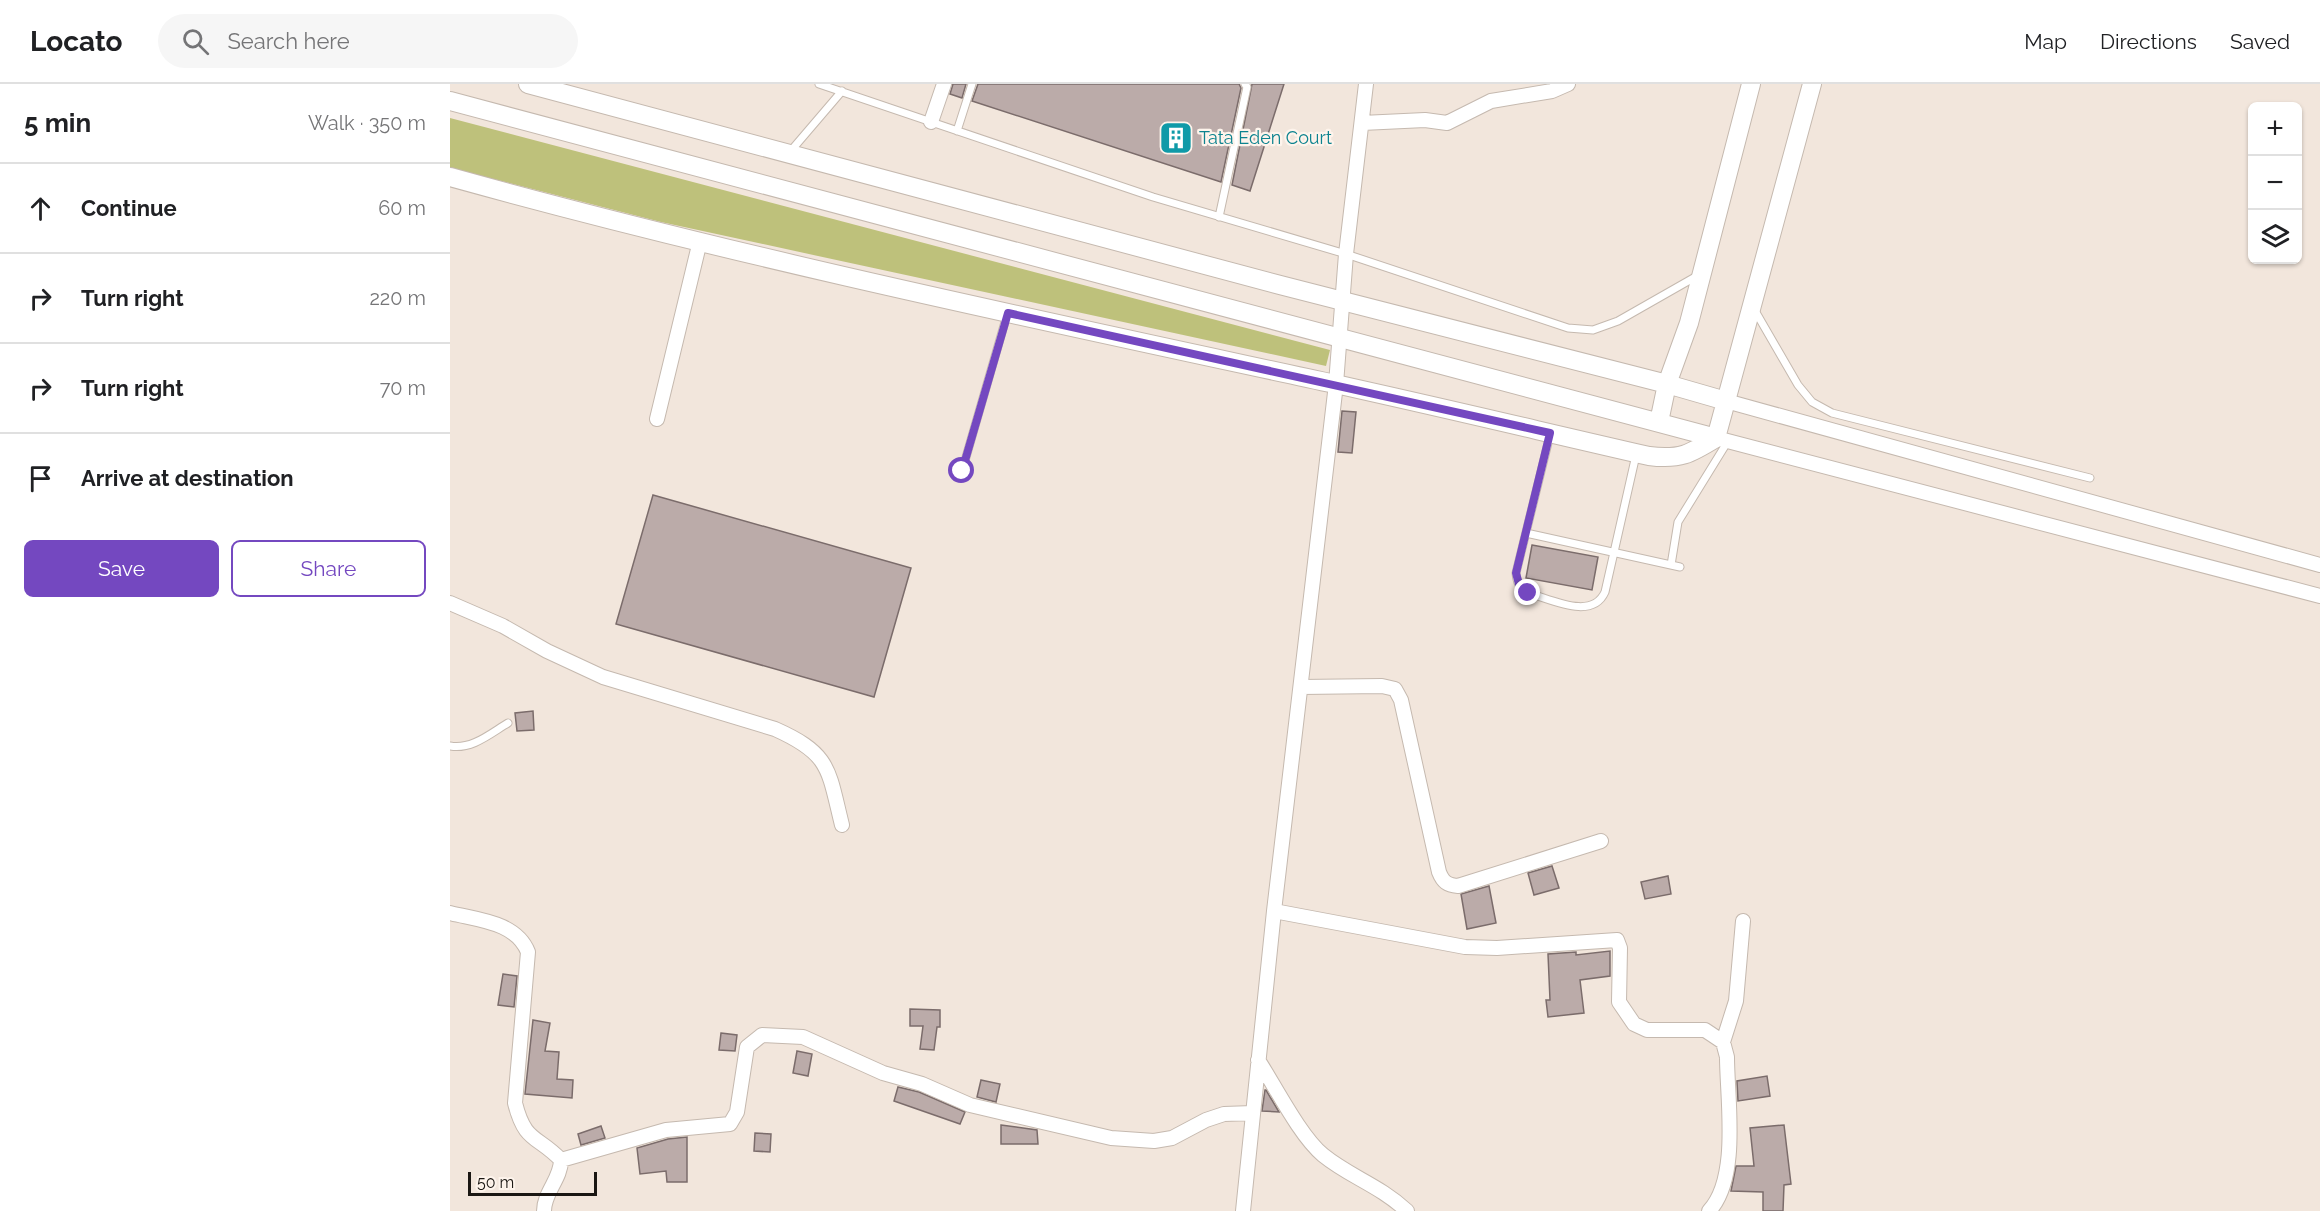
<!DOCTYPE html>
<meta charset="utf-8">
<style>
:root{--surface:#fff;--page:#f6f6f6;--text:#202124;--muted:#757577;--line:#e0e0e0;--accent:#7448c0}
body{margin:0;font-family:Raleway,sans-serif;background:var(--page);color:var(--text)}
.controls{position:absolute;right:18px;top:18px;display:grid;overflow:hidden;border-radius:9px;box-shadow:0 2px 4px #0004}
.controls button{width:54px;height:54px;display:grid;place-items:center;padding:0;border:0;border-bottom:2px solid var(--line);background:var(--surface);color:var(--text);font:30px sans-serif}
.scale{position:absolute;left:18px;bottom:15px;width:129px;box-sizing:border-box;padding-left:6px;border:3px solid #1b1713;border-top:0;font-size:16px;line-height:21px;white-space:nowrap;color:#1b1713;-webkit-text-stroke:4px #fef4ec;paint-order:stroke}
.stop{position:absolute;width:18px;height:18px;margin:-14px;border:4px solid #7448c0;border-radius:50%;background:#fff}
.stop.end{background:#7448c0;border-color:#fff;box-shadow:0 2px 6px #0008}
.list{margin:0;padding:0;list-style:none}
h2{display:flex;justify-content:space-between;align-items:center;height:78px;margin:0;padding:0 24px;font-size:26px}
h2 small{font-size:20px;font-weight:400;color:var(--muted)}
.list li{display:grid;grid-template-columns:39px 1fr auto;gap:18px;align-items:center;box-sizing:border-box;height:90px;padding:0 24px;border-top:2px solid var(--line)}
.list b{display:block;font-size:22px;white-space:nowrap}
.list em{font-size:20px;font-style:normal;color:var(--muted)}
.actions{display:flex;gap:12px;padding:18px 24px}
.actions a{flex:1;padding:14px 0;border:2px solid var(--accent);border-radius:9px;text-align:center;font-size:21px;color:var(--accent)}
.actions .main{background:var(--accent);color:#fff}
.icon{flex:none;width:33px;height:33px;fill:none;stroke:currentColor;stroke-width:2;stroke-linecap:round;stroke-linejoin:round}
.map{position:relative;flex:none;width:1870px;height:1127px;overflow:hidden}
header{display:flex;align-items:center;gap:36px;box-sizing:border-box;height:84px;padding:0 30px;background:var(--surface);border-bottom:2px solid var(--line)}
header strong{font-size:28px}
nav{display:flex;gap:33px;margin-inline-start:auto;font-size:21px}
.search{width:420px;height:54px;background:var(--page);display:flex;align-items:center;gap:15px;box-sizing:border-box;padding:0 21px;border-radius:33px;color:var(--muted);font-size:22px}
main{display:flex}
aside{flex:1;background:var(--surface)}
.map>svg:first-child{display:block}
</style>
<header>
<strong>Locato</strong>
<div class="search"><svg class="icon" aria-label="search" viewBox="0 0 24 24"><circle cx="10" cy="10" r="6"/><path d="M15 15l6 6"/></svg>Search here</div>
<nav><a>Map</a><a>Directions</a><a>Saved</a></nav>
</header>
<main>
<aside>
<h2>5 min<small>Walk · 350 m</small></h2>
<ul class="list">
<li><svg class="icon" aria-label="ahead" viewBox="0 0 24 24"><path d="M12 20V5M6 11l6-6 6 6"/></svg><div><b>Continue</b></div><em>60 m</em></li>
<li><svg class="icon" aria-label="right" viewBox="0 0 24 24"><path d="M7 20v-9h11M14 6l5 5-5 5"/></svg><div><b>Turn right</b></div><em>220 m</em></li>
<li><svg class="icon" aria-label="right" viewBox="0 0 24 24"><path d="M7 20v-9h11M14 6l5 5-5 5"/></svg><div><b>Turn right</b></div><em>70 m</em></li>
<li><svg class="icon" aria-label="arrive" viewBox="0 0 24 24"><path d="M6 21V4h12l-3 4 3 4H6"/></svg><div><b>Arrive at destination</b></div></li>
</ul>
<div class="actions"><a class="main">Save</a><a>Share</a></div>
</aside>
<div class="map">
<svg width="1870" height="1127" viewBox="0 0 1870 1127">
<rect width="100%" height="100%" fill="#f2e6dc"/>
<path fill="#bec17b" d="M 0,34 L 880,266 L 876,282 L 211,138 L 0,84 Z"/>
<path fill="#bbaba9" stroke="#7b6c6b" stroke-width="1.5" d="M 503,0 L 516,0 L 512,14 L 500,10 Z
M 528,0 L 789,0 L 791,4 L 771,98 L 522,17 Z
M 802,0 L 834,0 L 800,107 L 782,101 Z
M 892,327 L 906,328 L 902,369 L 888,368 Z
M 203,411 L 461,484 L 424,613 L 166,540 Z
M 1082,461 L 1148,473 L 1142,506 L 1076,494 Z
M 83,627 L 84,646 L 67,647 L 65,629 Z
M 1102,782 L 1109,804 L 1084,811 L 1078,789 Z
M 1218,792 L 1221,810 L 1195,815 L 1191,798 Z
M 1039,802 L 1046,839 L 1017,845 L 1011,810 Z
M 1160,867 L 1160,892 L 1130,896 L 1134,929 L 1098,933 L 1096,916 L 1100,916 L 1098,870 L 1126,868 L 1126,871 Z
M 53,890 L 67,892 L 64,923 L 48,921 Z
M 460,925 L 490,926 L 490,943 L 487,943 L 484,966 L 470,965 L 473,942 L 460,942 Z
M 83,936 L 100,939 L 95,967 L 109,968 L 107,995 L 123,996 L 122,1014 L 75,1010 Z
M 271,949 L 287,951 L 285,967 L 269,966 Z
M 347,967 L 362,970 L 358,992 L 343,989 Z
M 1317,992 L 1320,1012 L 1288,1017 L 1287,997 Z
M 531,996 L 550,1000 L 546,1018 L 527,1013 Z
M 448,1003 L 469,1008 L 515,1028 L 510,1040 L 444,1017 Z
M 815,1006 L 816,1006 L 829,1028 L 812,1027 Z
M 551,1041 L 587,1046 L 588,1060 L 551,1060 Z
M 1334,1041 L 1341,1100 L 1334,1101 L 1333,1127 L 1313,1127 L 1313,1108 L 1281,1107 L 1286,1082 L 1304,1082 L 1300,1044 Z
M 151,1042 L 155,1054 L 131,1061 L 128,1050 Z
M 305,1049 L 321,1050 L 320,1068 L 304,1067 Z
M 237,1053 L 237,1098 L 217,1098 L 216,1087 L 190,1090 L 187,1064 L 218,1055 Z"/>
<g fill="none" stroke-linecap="round" stroke-linejoin="round">
<g stroke="#c5b9af" stroke-width="9">
<path id="service" d="M 369,0 L 703,113 L 896,170 L 1118,244 L 1143,246 L 1168,237 L 1247,192
M 507,47 L 522,0
M 339,69 L 392,7
M 769,133 L 797,3 L 795,0
M 1304,225 L 1348,301 L 1362,318 L 1382,329 L 1640,394
M 1100,351 L 1066,489 C 1067,499 1069,504 1078,509 C 1101,515 1142,537 1155,508 L 1186,371
M 512,387 L 557,231
M 1076,449 L 1230,483
M 1221,481 L 1228,438 L 1278,357
M 0,662 C 22,666 41,649 58,639"/>
</g>
<g stroke="#c5b9af" stroke-width="16">
<path id="minor" d="M 481,38 L 494,0
M 912,39 L 975,36 L 997,39 L 1041,17 L 1102,7 L 1118,0
M 1276,317 L 1870,481
M 207,335 L 250,157
M 1266,354 L 1870,512
M 0,519 L 53,542 L 97,567 L 153,593 L 325,645 C 381,670 378,685 392,741
M 851,603 L 932,602 L 945,605 L 951,616 L 989,788 C 993,798 997,801 1008,802 L 1151,757
M 824,827 L 1015,863 L 1047,864 L 1167,856 L 1170,864 L 1169,918 L 1184,940 L 1197,946 L 1255,946 L 1273,958 L 1277,973 C 1277,1015 1290,1094 1259,1127
M 0,829 C 28,836 66,838 78,868 L 65,1019 C 75,1059 87,1051 111,1076 C 111,1095 94,1108 94,1127
M 1273,958 L 1286,917 L 1293,837
M 808,976 C 825,1002 850,1052 873,1071 C 900,1093 929,1101 957,1127
M 111,1076 L 216,1046 L 280,1040 L 287,1028 L 297,963 L 312,951 L 353,953 L 433,989 L 472,1000 L 520,1021 L 661,1054 L 704,1057 L 722,1054 L 756,1036 L 774,1030 L 803,1029
M 793,1127 L 824,827 L 886,300 L 896,170 L 916,0"/>
</g>
<g stroke="#c5b9af" stroke-width="20">
<path id="tertiary" d="M 78,0 L 830,201 L 1217,300 L 1239,239 L 1301,0
M 0,17 L 1266,354 L 1362,0
M 0,93 C 292,174 589,236 885,300 C 990,323 1094,348 1199,372 C 1230,376 1240,370 1266,354
M 1209,338 L 1217,300 L 1276,317"/>
</g>
<use href="#service" stroke="#fff" stroke-width="7"/>
<use href="#minor" stroke="#fff" stroke-width="14"/>
<use href="#tertiary" stroke="#fff" stroke-width="18"/>
</g>
<g fill="none" stroke-linecap="round" stroke-linejoin="round">
<path stroke="#7448c0" stroke-width="8" d="M 512,387 L 558,229 L 1100,349 L 1066,489 L 1070,504 L 1078,509"/>
</g>
<defs>
<g id="building-square" transform="scale(1.725)"><rect x="-9" y="-9" width="18" height="18" rx="4" fill="#0f9aa8" stroke="#fef4ec"/><path d="M-4-6H4V6H1V3H-1V6H-4ZM-2.5-4.3h1.7v1.8h-1.7ZM.8-4.3h1.7v1.8H.8ZM-2.5-1h1.7V.8h-1.7ZM.8-1h1.7V.8H.8Z" fill="#fff"/></g>
</defs>
<g fill-rule="evenodd">
<use href="#building-square" x="726" y="54"/>
</g>
<g text-anchor="middle" stroke-width="4.5" stroke-linejoin="round" paint-order="stroke">
<g font-size="18" fill="#0d838f" stroke="#fef4ec" text-anchor="start">
<text x="749" y="60">Tata Eden Court</text>
</g>
</g>
</svg>
<div class="controls">
<button>+</button>
<button>−</button>
<button><svg class="icon" aria-label="layers" viewBox="0 0 24 24"><path d="M12 4l9 5-9 5-9-5zM3 14l9 5 9-5"/></svg></button>
</div>
<div class="scale">50 m</div>
<div class="stop" style="left:512px;top:387px"></div>
<div class="stop end" style="left:1078px;top:509px"></div>
</div>
</main>
